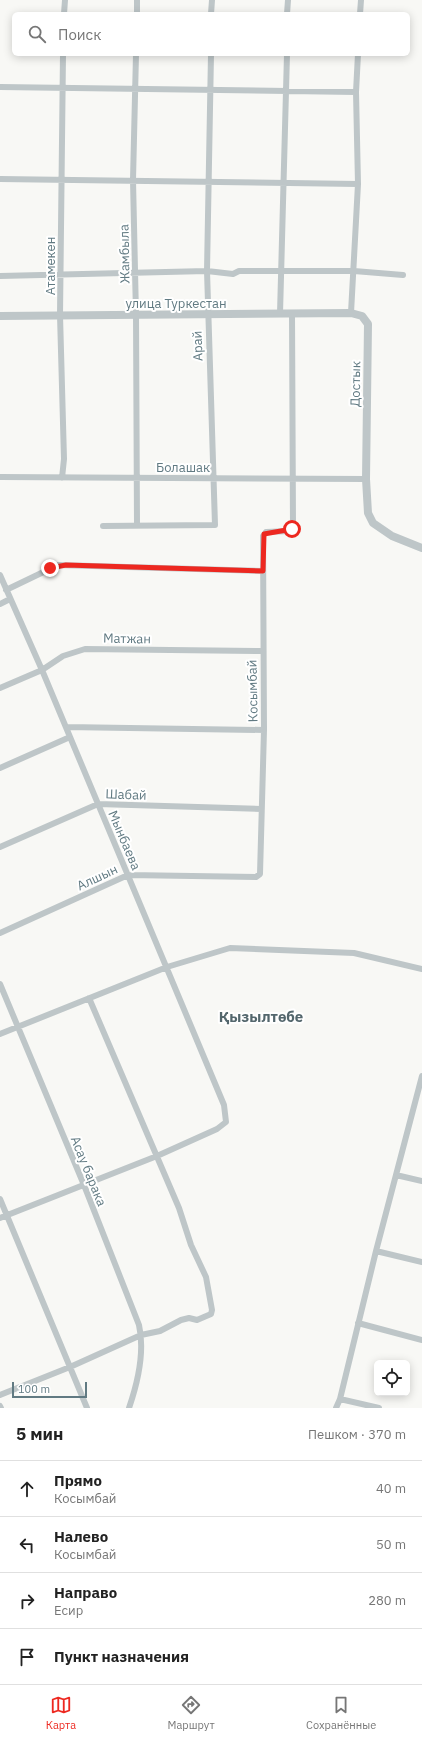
<!DOCTYPE html>
<html lang="ru">
<meta charset="utf-8">
<style>
:root{--surface:#fff;--page:#f6f6f6;--text:#222;--muted:#767676;--line:#e0e0e0;--accent:#ed2820}
body{margin:0;font-family:"IBM Plex Sans",sans-serif;background:var(--page);color:var(--text)}
.controls{position:absolute;right:12px;bottom:12px;display:grid;overflow:hidden;border-radius:6px;box-shadow:0 2px 10px #0003}
.controls button{width:36px;height:36px;display:grid;place-items:center;padding:0;border:0;border-bottom:1px solid var(--line);background:var(--surface);color:var(--text);font:20px sans-serif}
.scale{position:absolute;left:12px;bottom:10px;width:75px;box-sizing:border-box;padding-left:4px;border:2px solid #617a82;border-top:0;font-size:11px;line-height:14px;white-space:nowrap;color:#617a82;-webkit-text-stroke:3px #fff;paint-order:stroke}
.stop{position:absolute;width:12px;height:12px;margin:-9px;border:3px solid #ed2820;border-radius:50%;background:#fff}
.stop.end{background:#ed2820;border-color:#fff;box-shadow:0 1px 4px #0008}
.list{margin:0;padding:0;list-style:none}
h2{display:flex;justify-content:space-between;align-items:center;height:52px;margin:0;padding:0 16px;font-size:17px}
h2 small{font-size:13px;font-weight:400;color:var(--muted)}
.list li{display:grid;grid-template-columns:26px 1fr auto;gap:12px;align-items:center;box-sizing:border-box;height:56px;padding:0 16px;border-top:1px solid var(--line)}
.list b{display:block;font-size:15px;white-space:nowrap}
.list p{margin:0;font-size:13px;white-space:nowrap;color:var(--muted)}
.list em{font-size:13px;font-style:normal;color:var(--muted)}
.icon{flex:none;width:22px;height:22px;fill:none;stroke:currentColor;stroke-width:2;stroke-linecap:round;stroke-linejoin:round}
.map{position:relative;flex:none;width:422px;height:1408px;overflow:hidden}
.search{position:absolute;background:var(--surface);box-shadow:0 2px 10px #0003;left:12px;right:12px;top:12px;height:44px;display:flex;align-items:center;gap:10px;box-sizing:border-box;padding:0 14px;border-radius:6px;color:var(--muted);font-size:15px}
.sheet{height:276px;background:var(--surface)}
nav{display:flex;justify-content:space-around;align-items:center;box-sizing:border-box;height:56px;border-top:1px solid var(--line);background:var(--surface);font-size:11px;color:var(--muted)}
nav a{display:grid;justify-items:center;gap:2px}
nav .on{color:var(--accent)}
.map>svg:first-child{display:block}
</style>
<div class="map">
<svg width="422" height="1408" viewBox="0 0 422 1408">
<rect width="100%" height="100%" fill="#f8f8f5"/>
<g fill="none" stroke-linecap="round" stroke-linejoin="round">
<path stroke="#bec6c8" stroke-width="6" d="M 64,14 L 65,0
M 137,14 L 137,0
M 211,14 L 212,0
M 287,14 L 288,0
M 360,14 L 361,0
M 136,54 L 133,180 L 136,315 L 137,525
M 0,87 L 356,92
M 0,179 L 358,184
M 0,276 L 207,271 L 233,274 L 239,271 L 354,271 L 403,275
M 351,313 L 358,184 L 356,92 L 358,54
M 280,314 L 287,54
M 0,477 L 366,479
M 62,478 L 64,459 L 60,315 L 63,54
M 103,526 L 215,525 L 207,271 L 211,54
M 0,575 L 42,670 L 224,1105 L 226,1122 L 217,1129 L 157,1156 L 0,1218
M 6,590 L 58,565 L 263,571
M 0,604 L 10,599
M 0,688 L 42,670 L 63,656 L 85,649 L 262,651
M 66,727 L 264,730
M 0,768 L 70,737
M 0,847 L 98,804 L 261,809
M 0,933 L 128,875 L 256,877 L 260,874 L 264,730 L 263,536 L 266,532 L 290,531 L 293,527 L 292,314
M 0,984 L 84,1185 L 139,1325 C 145,1352 138,1382 129,1408
M 0,1034 L 167,967 L 230,948 L 354,953 L 422,969
M 396,1175 L 422,1181
M 0,1199 L 87,1408
M 376,1251 L 422,1262
M 358,1323 L 422,1340
M 0,1395 L 70,1367 L 141,1335 L 160,1331 L 181,1320 L 189,1318 L 197,1320 L 211,1314 L 212,1310 L 206,1277 L 191,1245 L 179,1208 L 89,998
M 340,1399 L 376,1251 L 422,1076
M 0,1406 L 1,1408
M 336,1408 L 340,1399 L 379,1408"/>
<path stroke="#bec6c8" stroke-width="8" d="M 0,316 L 351,313 L 362,316 L 368,324 L 366,479 L 368,513 L 373,523 L 392,536 L 422,548"/>
</g>
<g fill="none" stroke-linecap="round" stroke-linejoin="round">
<path stroke="#ed2820" stroke-width="5" d="M 50,568 L 66,565 L 263,571 L 264,534 L 292,529"/>
</g>
<g text-anchor="middle" stroke-width="4" stroke-linejoin="round" paint-order="stroke">
<g font-size="13" fill="#617a82" stroke="#fff">
<text transform="translate(124 254) rotate(-91)" y="5">Жамбыла</text>
<text transform="translate(50 266) rotate(-90)" y="5">Атамекен</text>
<text x="176" y="308">улица Туркестан</text>
<text transform="translate(197 346) rotate(-92)" y="5">Арай</text>
<text transform="translate(355 384) rotate(-89)" y="5">Достык</text>
<text x="183" y="472">Болашак</text>
<text transform="translate(127 638) rotate(1)" y="5">Матжан</text>
<text transform="translate(252 691) rotate(-91)" y="5">Косымбай</text>
<text transform="translate(126 794) rotate(2)" y="5">Шабай</text>
<text transform="translate(125 840) rotate(67)" y="5">Мынбаева</text>
<text transform="translate(97 877) rotate(-25)" y="5">Алшын</text>
<text transform="translate(89 1171) rotate(68)" y="5">Асау барака</text>
</g>
<g font-size="15" font-weight="bold" fill="#54676d" stroke="#fff">
<text x="261" y="1022">Қызылтөбе</text>
</g>
</g>
</svg>
<div class="controls">
<button><svg class="icon" aria-label="locate" viewBox="0 0 24 24"><circle cx="12" cy="12" r="6"/><path d="M12 2v4M12 18v4M2 12h4M18 12h4"/></svg></button>
</div>
<div class="scale">100 m</div>
<div class="stop" style="left:292px;top:529px"></div>
<div class="stop end" style="left:50px;top:568px"></div>
<div class="search"><svg class="icon" aria-label="search" viewBox="0 0 24 24"><circle cx="10" cy="10" r="6"/><path d="M15 15l6 6"/></svg>Поиск</div>
</div>
<section class="sheet">
<h2>5 мин<small>Пешком · 370 m</small></h2>
<ul class="list">
<li><svg class="icon" aria-label="ahead" viewBox="0 0 24 24"><path d="M12 20V5M6 11l6-6 6 6"/></svg><div><b>Прямо</b><p>Косымбай</p></div><em>40 m</em></li>
<li><svg class="icon" aria-label="left" viewBox="0 0 24 24"><path d="M17 20v-9H6M10 6l-5 5 5 5"/></svg><div><b>Налево</b><p>Косымбай</p></div><em>50 m</em></li>
<li><svg class="icon" aria-label="right" viewBox="0 0 24 24"><path d="M7 20v-9h11M14 6l5 5-5 5"/></svg><div><b>Направо</b><p>Есир</p></div><em>280 m</em></li>
<li><svg class="icon" aria-label="arrive" viewBox="0 0 24 24"><path d="M6 21V4h12l-3 4 3 4H6"/></svg><div><b>Пункт назначения</b></div></li>
</ul>
</section>
<nav>
<a class="on"><svg class="icon" aria-label="map" viewBox="0 0 24 24"><path d="M3 6l6-2 6 2 6-2v14l-6 2-6-2-6 2zM9 4v14M15 6v14"/></svg>Карта</a>
<a><svg class="icon" aria-label="directions" viewBox="0 0 24 24"><path d="M12 3l9 9-9 9-9-9zM9 14v-3h6M13 9l2 2-2 2"/></svg>Маршрут</a>
<a><svg class="icon" aria-label="saved" viewBox="0 0 24 24"><path d="M7 4h10v16l-5-4-5 4z"/></svg>Сохранённые</a>
</nav>
